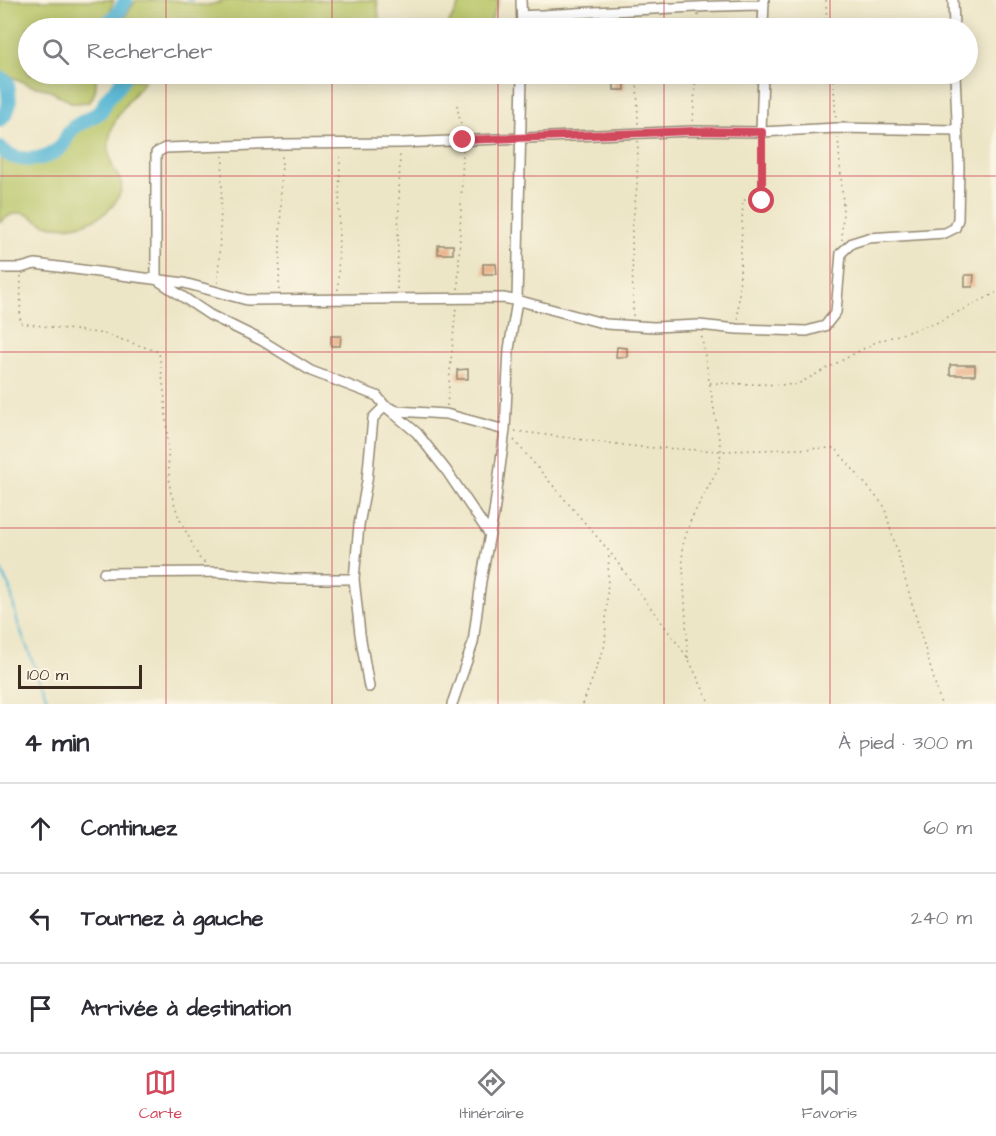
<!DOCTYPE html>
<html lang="fr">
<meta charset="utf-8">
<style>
:root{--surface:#fff;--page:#f7f7f7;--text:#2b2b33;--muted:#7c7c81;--line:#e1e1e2;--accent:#d1495b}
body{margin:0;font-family:"Architects Daughter",sans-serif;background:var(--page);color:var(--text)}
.scale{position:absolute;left:18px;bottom:15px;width:124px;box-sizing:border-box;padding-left:6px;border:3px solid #3b2a1e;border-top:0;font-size:16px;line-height:21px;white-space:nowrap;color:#3b2a1e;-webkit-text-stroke:4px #fcf5e5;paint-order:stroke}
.stop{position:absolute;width:18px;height:18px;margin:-14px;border:4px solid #d1495b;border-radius:50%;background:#fff}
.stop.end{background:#d1495b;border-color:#fff;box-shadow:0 2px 6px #0008}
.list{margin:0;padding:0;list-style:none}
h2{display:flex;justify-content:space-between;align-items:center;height:78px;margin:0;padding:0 24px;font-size:26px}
h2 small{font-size:20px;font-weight:400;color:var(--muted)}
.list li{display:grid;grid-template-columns:39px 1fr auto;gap:18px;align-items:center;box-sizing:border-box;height:90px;padding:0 24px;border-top:2px solid var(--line)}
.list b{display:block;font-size:22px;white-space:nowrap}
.list em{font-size:20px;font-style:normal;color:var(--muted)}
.icon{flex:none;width:33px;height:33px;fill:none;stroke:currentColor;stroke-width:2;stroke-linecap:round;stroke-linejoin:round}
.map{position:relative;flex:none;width:996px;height:704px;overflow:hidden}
.search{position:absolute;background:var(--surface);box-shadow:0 3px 15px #0003;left:18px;right:18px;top:18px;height:66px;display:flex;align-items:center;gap:15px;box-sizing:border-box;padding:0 21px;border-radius:33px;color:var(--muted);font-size:22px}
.sheet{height:348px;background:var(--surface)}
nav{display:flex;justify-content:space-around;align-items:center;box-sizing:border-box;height:84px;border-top:2px solid var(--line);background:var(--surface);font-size:16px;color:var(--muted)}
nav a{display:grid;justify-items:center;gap:3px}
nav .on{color:var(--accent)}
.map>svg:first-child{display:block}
</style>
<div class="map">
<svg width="996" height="704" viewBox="0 0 996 704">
<rect width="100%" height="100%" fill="#fcf5e5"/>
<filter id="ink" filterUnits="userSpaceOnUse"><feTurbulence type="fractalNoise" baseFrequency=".0167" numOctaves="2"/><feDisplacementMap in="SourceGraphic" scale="12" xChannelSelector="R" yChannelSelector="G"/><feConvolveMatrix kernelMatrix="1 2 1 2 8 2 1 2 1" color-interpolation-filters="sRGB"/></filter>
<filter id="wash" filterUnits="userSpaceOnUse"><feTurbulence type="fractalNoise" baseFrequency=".008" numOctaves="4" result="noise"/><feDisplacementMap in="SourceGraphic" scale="24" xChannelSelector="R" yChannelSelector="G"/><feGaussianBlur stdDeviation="1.35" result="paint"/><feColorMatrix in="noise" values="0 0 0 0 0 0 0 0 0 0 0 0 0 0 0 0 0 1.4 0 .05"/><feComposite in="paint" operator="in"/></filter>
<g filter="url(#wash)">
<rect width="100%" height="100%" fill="#ece5c6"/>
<path fill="#b8c567" stroke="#7a7842" stroke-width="1.5" d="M 0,0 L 114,0 L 110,12 L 98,28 L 28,28 L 28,74 L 96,74 C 96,85 97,93 89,102 L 73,103 L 47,89 L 32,86 L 0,71 Z
M 136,0 C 148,0 162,0 174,0 C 195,3 203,10 224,0 L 377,0 L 379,18 L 373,28 L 122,28 L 126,15 Z
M 462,0 L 499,0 L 488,28 L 446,28 Z
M 127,78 L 145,81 C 124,106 100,130 112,165 C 115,174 124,181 121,190 C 112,220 73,232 45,224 C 37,222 29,213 21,213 C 13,212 6,217 0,222 L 0,153 C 16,169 48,164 64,150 C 70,146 70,139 74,134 C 78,129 85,129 90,125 C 109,108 115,102 127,78 Z"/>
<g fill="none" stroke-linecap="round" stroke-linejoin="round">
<path stroke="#56b7d5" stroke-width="2" d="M 187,0 L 193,0
M 0,568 L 10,589 L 18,624 L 49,704"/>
<path stroke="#56b7d5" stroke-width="15" d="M 103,28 L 119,12 L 126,0
M 0,78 L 7,82 C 9,100 13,106 0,120
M 0,148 C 16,164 44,162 60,148 C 66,142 67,133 73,128 C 81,122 93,118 101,111 C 105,107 104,103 107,99 C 114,89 118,91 124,77 L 122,74"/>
</g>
<g id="blocks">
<path fill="#ebb791" d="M 614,79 L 625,79 L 625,90 L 614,90 Z
M 438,245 L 453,245 L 453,254 L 438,254 Z
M 483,264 L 496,264 L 497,274 L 483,274 Z
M 965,275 L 974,275 L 973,287 L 965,287 Z
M 331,336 L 341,336 L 340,346 L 331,346 Z
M 617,347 L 627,348 L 627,357 L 616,357 Z
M 950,365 L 975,365 L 975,375 L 950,375 Z
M 468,369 L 468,379 L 457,379 L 457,370 Z"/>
</g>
</g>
<g filter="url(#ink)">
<use href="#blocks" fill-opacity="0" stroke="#948872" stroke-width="1.5"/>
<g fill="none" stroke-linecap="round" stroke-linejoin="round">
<g stroke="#948872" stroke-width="12">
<path id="minor" d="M 521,0 L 522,28
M 953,0 L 954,28
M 522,16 C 602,12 683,6 764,5
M 763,28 L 764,0
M 761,132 L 763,74
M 0,268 L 21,268 L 35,264 L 184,283 L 247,300 L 503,298 L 524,302 L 606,324 L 654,327 L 699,325 L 737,329 L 807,331 L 825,326 L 836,312 L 841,253 L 852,243 L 868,238 L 945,233 L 955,228 L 958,219 L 959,167 L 955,74
M 505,430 L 446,414 L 397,411 L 385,406 L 377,396 L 311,371 L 261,340 L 210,315 L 156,279 L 156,153 L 165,148 L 282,144 L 401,143 L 693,131 L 761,132 L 837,128 L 956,130
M 104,573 L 217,572 L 286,579 L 354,579
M 369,687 L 360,634 L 354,579 L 359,525 L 367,481 L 373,418 L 385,406 L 417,433 L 446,470 L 490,535
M 452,704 L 473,643 L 481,581 L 494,513 L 505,430 L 509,349 L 517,301 L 522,74"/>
</g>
<path stroke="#948872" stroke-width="1.5" stroke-dasharray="1.5 4.5" stroke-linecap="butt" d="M 826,0 L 827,28
M 637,28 L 637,19
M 698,28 L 698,14
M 637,74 L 638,124
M 833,74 L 836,120
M 457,105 L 462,131
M 693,121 L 696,74
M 838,137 L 843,204 L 842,240
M 21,276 L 20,323 L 105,334 L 159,352 L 165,400 L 170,490 L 179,518 L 200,559 L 205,563
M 218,283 L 223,156
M 397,289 L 400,153
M 458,289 L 463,150
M 279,290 L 282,154
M 338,290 L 340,154
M 633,316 L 632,229 L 637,186 L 638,141
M 738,319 L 743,200 L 762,201 L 762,141
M 710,383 L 796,385 L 876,342 L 936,323 L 996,293
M 447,406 L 456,306
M 515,431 L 639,447 L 721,451 L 835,448 L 884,506 L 941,704
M 514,440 L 609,551 L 688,658 L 710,704
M 688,658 L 682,548 L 691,519 L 719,467 L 721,451 L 701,333
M 583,704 L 605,645 L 609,553"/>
<use href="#minor" stroke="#fff" stroke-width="9"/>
</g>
</g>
<g fill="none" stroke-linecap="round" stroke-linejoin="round" filter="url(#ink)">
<path stroke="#d1495b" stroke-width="8" d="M 463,140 L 693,131 L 762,132 L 762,201"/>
</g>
<path fill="none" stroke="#d1495b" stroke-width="1.5" stroke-opacity="0.55" d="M 166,0 L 166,28M 332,0 L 332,28M 498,0 L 498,28M 664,0 L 664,28M 830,0 L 830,28M 166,74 L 166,704M 332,74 L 332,704M 498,74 L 498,704M 664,74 L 664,704M 830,74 L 830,704M 0,176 L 996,176M 0,352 L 996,352M 0,528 L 996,528"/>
</svg>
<div class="scale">100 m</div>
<div class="stop" style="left:762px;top:201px"></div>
<div class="stop end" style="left:463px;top:140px"></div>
<div class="search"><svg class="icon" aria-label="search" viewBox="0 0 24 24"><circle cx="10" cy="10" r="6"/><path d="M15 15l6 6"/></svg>Rechercher</div>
</div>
<section class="sheet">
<h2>4 min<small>À pied · 300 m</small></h2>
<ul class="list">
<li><svg class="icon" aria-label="ahead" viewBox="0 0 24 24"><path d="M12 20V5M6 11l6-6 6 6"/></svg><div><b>Continuez</b></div><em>60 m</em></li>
<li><svg class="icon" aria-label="left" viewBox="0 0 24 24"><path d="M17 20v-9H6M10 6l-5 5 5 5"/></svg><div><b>Tournez à gauche</b></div><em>240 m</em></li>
<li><svg class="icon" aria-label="arrive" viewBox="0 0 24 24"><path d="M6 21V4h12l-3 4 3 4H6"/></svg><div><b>Arrivée à destination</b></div></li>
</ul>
</section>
<nav>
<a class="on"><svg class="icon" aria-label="map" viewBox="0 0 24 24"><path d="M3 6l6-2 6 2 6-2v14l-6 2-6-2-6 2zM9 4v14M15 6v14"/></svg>Carte</a>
<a><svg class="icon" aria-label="directions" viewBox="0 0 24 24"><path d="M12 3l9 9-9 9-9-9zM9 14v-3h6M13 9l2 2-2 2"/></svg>Itinéraire</a>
<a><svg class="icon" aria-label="saved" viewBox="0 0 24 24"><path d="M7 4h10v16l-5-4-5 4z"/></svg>Favoris</a>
</nav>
